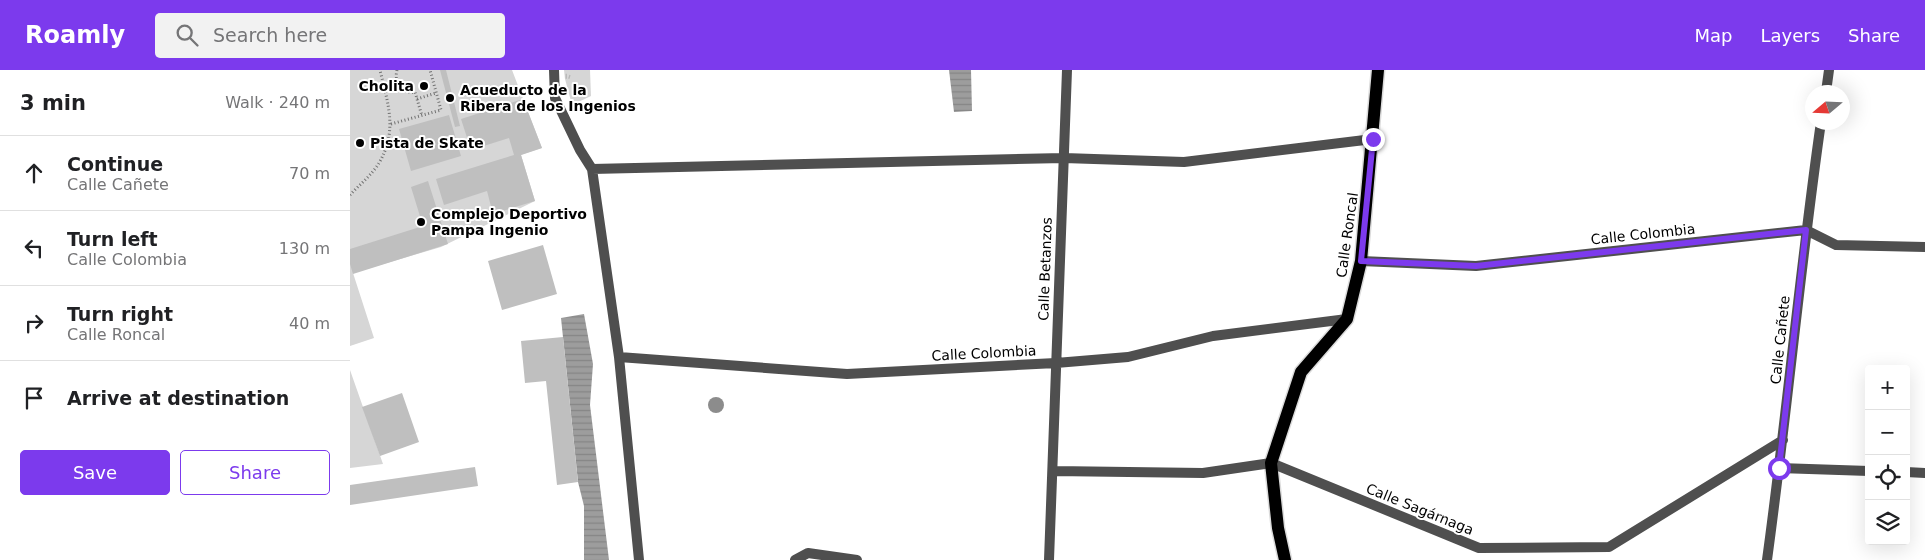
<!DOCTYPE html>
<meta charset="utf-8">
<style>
:root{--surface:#fff;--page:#f2f2f2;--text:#202124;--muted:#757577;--line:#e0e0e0;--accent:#7c3aed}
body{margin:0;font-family:"DejaVu Sans",sans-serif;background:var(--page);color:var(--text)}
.controls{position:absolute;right:15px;bottom:15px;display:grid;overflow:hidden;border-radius:5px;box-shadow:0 5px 20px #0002}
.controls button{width:45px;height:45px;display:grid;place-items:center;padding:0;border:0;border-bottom:1px solid var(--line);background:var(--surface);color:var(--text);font:25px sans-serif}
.compass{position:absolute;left:1455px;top:15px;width:45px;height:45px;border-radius:50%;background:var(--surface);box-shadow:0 5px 20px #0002;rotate:251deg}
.stop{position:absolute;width:15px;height:15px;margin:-11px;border:4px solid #7c3aed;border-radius:50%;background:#fff}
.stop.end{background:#7c3aed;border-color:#fff;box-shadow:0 1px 5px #0008}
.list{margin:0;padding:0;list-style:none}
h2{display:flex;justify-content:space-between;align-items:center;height:65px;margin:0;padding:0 20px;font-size:21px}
h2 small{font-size:16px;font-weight:400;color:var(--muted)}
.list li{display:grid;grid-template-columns:32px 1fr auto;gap:15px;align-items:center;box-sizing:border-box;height:75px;padding:0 20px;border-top:1px solid var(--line)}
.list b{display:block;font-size:19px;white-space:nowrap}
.list p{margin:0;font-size:16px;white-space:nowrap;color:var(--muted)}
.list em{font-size:16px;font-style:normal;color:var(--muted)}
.actions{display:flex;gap:10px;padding:15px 20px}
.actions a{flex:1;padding:11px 0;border:1px solid var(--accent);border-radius:5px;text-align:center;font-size:18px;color:var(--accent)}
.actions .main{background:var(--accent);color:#fff}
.icon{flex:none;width:28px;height:28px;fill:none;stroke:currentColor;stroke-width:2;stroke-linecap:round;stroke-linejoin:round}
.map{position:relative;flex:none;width:1575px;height:490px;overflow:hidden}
header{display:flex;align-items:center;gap:30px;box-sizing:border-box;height:70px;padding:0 25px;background:var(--accent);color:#fff}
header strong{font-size:24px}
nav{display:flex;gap:28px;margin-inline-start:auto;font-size:18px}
.search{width:350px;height:45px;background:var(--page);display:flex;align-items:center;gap:12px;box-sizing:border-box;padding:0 18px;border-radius:5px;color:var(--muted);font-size:19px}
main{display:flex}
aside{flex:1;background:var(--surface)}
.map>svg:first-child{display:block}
</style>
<header>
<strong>Roamly</strong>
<div class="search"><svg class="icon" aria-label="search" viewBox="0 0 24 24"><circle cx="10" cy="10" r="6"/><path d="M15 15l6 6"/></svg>Search here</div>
<nav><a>Map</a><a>Layers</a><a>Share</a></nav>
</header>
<main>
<aside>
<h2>3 min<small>Walk · 240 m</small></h2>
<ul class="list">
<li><svg class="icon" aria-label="ahead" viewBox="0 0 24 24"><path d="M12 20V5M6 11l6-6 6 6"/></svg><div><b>Continue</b><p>Calle Cañete</p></div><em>70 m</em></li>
<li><svg class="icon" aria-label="left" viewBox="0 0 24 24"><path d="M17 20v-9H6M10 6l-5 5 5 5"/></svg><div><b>Turn left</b><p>Calle Colombia</p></div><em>130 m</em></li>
<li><svg class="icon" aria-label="right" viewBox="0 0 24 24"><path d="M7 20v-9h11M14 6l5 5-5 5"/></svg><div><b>Turn right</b><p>Calle Roncal</p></div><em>40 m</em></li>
<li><svg class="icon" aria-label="arrive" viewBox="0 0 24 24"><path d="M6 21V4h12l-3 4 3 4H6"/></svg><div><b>Arrive at destination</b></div></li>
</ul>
<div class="actions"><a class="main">Save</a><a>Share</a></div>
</aside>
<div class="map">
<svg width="1575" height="490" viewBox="0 0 1575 490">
<defs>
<pattern id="park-tufts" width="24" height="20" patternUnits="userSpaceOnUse" patternTransform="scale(1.25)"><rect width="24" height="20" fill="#d6d6d6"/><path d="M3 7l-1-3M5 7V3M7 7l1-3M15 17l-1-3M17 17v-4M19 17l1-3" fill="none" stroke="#b6b6b6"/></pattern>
<pattern id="water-rules" width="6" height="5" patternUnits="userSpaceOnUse" patternTransform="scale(1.25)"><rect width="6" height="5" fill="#9d9d9d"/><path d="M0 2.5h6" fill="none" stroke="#858585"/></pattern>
</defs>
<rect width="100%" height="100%" fill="#fff"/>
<path fill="url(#park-tufts)" d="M 214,0 L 240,0 L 241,26 L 222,35 L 215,9 Z"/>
<path fill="#d6d6d6" d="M 0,0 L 162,0 L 192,78 L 171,85 L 185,131 L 91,177 L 3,203 L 24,268 L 0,276 Z
M 0,300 L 33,394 L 0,398 Z"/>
<path fill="url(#water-rules)" d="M 599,0 L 621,0 L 622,41 L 604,42 Z
M 234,244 L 243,294 L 240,335 L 259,490 L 234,490 L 234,436 L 228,412 L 211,248 Z"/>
<path fill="#bfbfbf" d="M 90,0 L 96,0 L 110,56 L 105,57 Z
M 173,29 L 192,78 L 171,85 L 185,131 L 143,144 L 137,121 L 94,135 L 86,109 L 164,85 L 159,68 L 121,80 L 111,49 Z
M 99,45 L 111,86 L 61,101 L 49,59 Z
M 78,111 L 98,174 L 3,204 L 0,194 L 0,179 L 73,156 L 61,117 Z
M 193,175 L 207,224 L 152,240 L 138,191 Z
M 213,267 L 228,412 L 207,415 L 196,311 L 175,313 L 171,271 Z
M 52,323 L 69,372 L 30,386 L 12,337 Z
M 125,397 L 128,416 L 0,435 L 0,415 Z"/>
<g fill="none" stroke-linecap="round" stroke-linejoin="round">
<g stroke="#dbdbdb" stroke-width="15">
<path id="primary" d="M 935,490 L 928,458 L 921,393 L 951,302 L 997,249 L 1011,191 L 1028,0"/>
</g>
<path stroke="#717171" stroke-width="3" stroke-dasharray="1 2.5" stroke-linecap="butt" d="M 47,0 C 44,13 51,24 65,22 L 72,46
M 67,29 L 86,23
M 41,54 L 91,40 L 80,0
M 0,125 C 9,115 22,105 29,93 C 48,61 38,34 30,0"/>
<path stroke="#4f4f4f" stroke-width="10" d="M 204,0 L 205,28 L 230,80 L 242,99 L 269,287 L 289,490
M 1476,22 L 1479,0
M 242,99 L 714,88 L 834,92 L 1023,69
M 1011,191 L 1126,196 L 1456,160 L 1486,175 L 1575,177
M 269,287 L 497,304 L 706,293 L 778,287 L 863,266 L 997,249
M 1429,398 L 1519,401
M 704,401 L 853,403 L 921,393 L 1129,478 L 1259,477 L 1433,370
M 1556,402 L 1575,403
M 445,490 L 458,483 L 507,490
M 699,490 L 717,0
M 1417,490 C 1437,344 1450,198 1471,52"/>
<use href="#primary" stroke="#000" stroke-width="12"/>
</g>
<circle fill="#8c8c8c" cx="366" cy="335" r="8"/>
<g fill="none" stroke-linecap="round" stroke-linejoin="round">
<path stroke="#7c3aed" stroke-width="6" d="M 1023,69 L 1011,191 L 1126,196 L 1456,160 L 1429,398"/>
</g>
<g fill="#000" stroke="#fff" stroke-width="2">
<circle cx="74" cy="16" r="5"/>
<circle cx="100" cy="28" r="5"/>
<circle cx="10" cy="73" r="5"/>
<circle cx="71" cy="152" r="5"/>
</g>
<g text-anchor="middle" stroke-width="4" stroke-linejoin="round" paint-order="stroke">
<g font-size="14" font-weight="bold" fill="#000" stroke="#fff" text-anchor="start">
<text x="64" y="21" text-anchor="end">Cholita</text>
<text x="110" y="25">Acueducto de la<tspan x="110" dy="16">Ribera de los Ingenios</tspan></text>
<text x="20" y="78">Pista de Skate</text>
<text x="81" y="149">Complejo Deportivo<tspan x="81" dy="16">Pampa Ingenio</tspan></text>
</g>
<g font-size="14" fill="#000" stroke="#fff">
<text transform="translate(1293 164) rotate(-6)" y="5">Calle Colombia</text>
<text transform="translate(997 165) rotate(-82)" y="5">Calle Roncal</text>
<text transform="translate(695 199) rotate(-88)" y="5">Calle Betanzos</text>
<text transform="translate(1430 270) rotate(-84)" y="5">Calle Cañete</text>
<text transform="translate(634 283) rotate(-3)" y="5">Calle Colombia</text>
<text transform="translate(1070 439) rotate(22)" y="5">Calle Sagárnaga</text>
</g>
</g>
</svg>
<div class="controls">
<button>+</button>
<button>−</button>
<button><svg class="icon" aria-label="locate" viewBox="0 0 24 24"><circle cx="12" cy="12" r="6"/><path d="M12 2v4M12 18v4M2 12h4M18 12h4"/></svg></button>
<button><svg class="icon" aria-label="layers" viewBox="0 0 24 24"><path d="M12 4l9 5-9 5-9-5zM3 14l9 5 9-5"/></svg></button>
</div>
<svg class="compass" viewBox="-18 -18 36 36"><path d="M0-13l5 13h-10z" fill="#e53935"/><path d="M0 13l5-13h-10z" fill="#757577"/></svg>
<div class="stop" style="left:1429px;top:398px"></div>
<div class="stop end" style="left:1023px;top:69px"></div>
</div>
</main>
